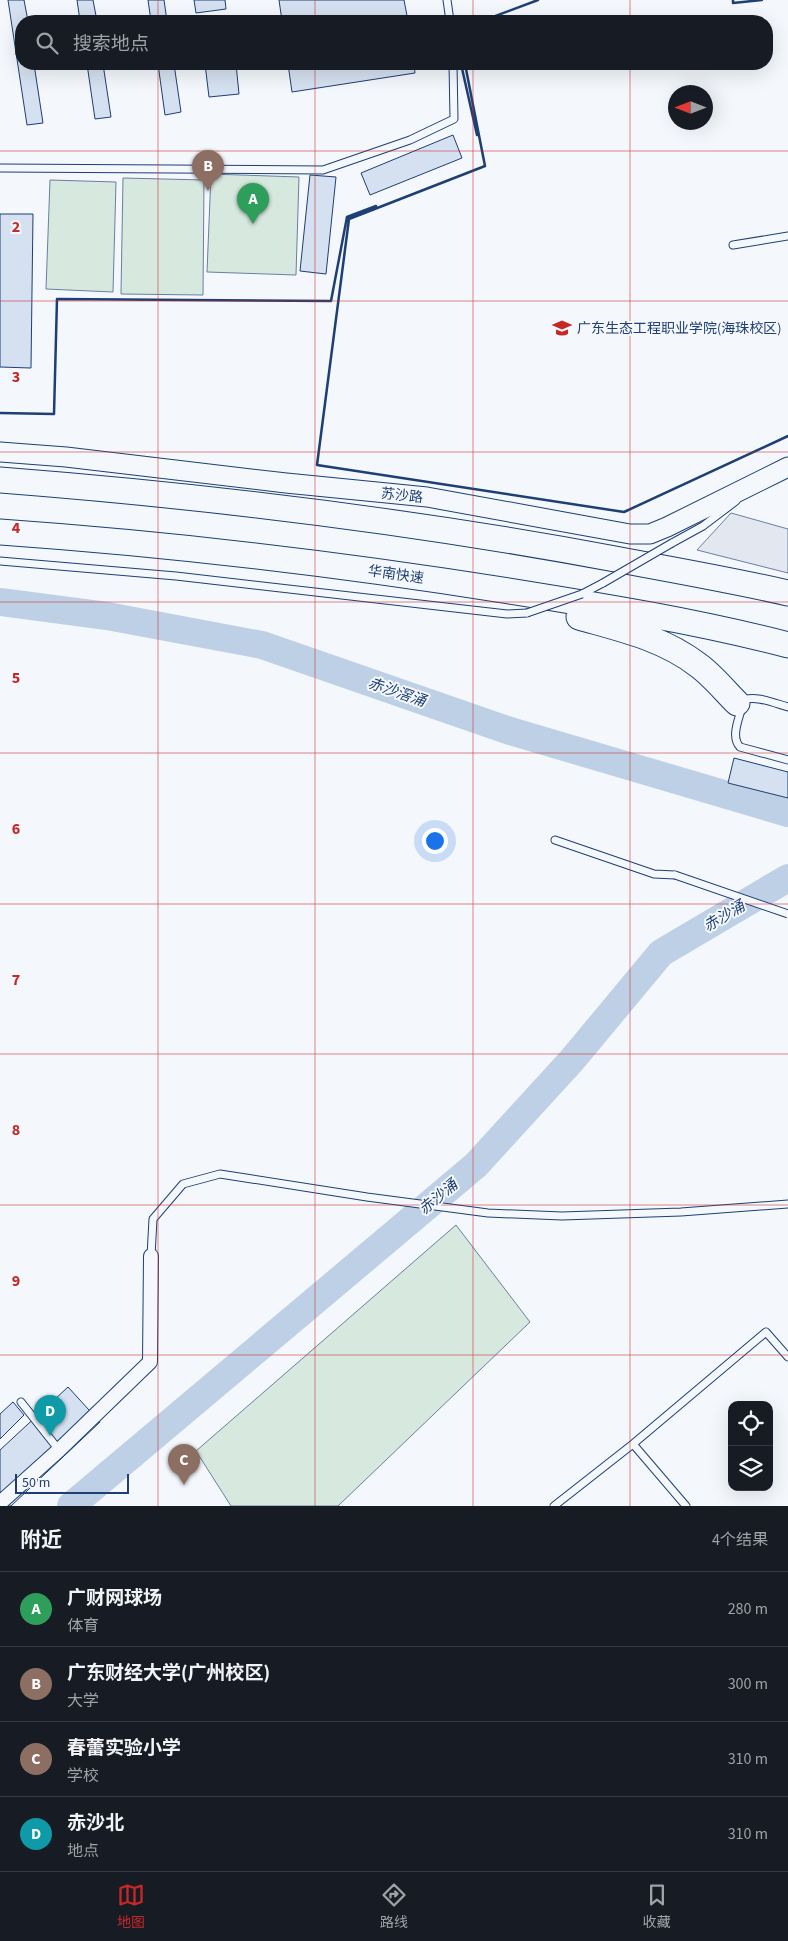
<!DOCTYPE html>
<html lang="zh">
<meta charset="utf-8">
<style>
:root{--surface:#171b24;--page:#20242c;--text:#f1f3f6;--muted:#9ea1a6;--line:#363941;--accent:#c62828}
body{margin:0;font-family:"Source Sans 3","Noto Sans SC",sans-serif;background:var(--page);color:var(--text)}
.controls{position:absolute;right:15px;bottom:15px;display:grid;overflow:hidden;border-radius:10px;box-shadow:0 5px 20px #0002}
.controls button{width:45px;height:45px;display:grid;place-items:center;padding:0;border:0;border-bottom:1px solid var(--line);background:var(--surface);color:var(--text);font:25px sans-serif}
.compass{position:absolute;left:668px;top:85px;width:45px;height:45px;border-radius:50%;background:var(--surface);box-shadow:0 5px 20px #0002;rotate:270deg}
.scale{position:absolute;left:15px;bottom:12px;width:114px;box-sizing:border-box;padding-left:5px;border:2px solid #1d3f73;border-top:0;font-size:14px;line-height:18px;white-space:nowrap;color:#1d3f73;-webkit-text-stroke:4px #f4f7fb;paint-order:stroke}
.you{position:absolute;left:434px;top:840px;width:18px;height:18px;margin:-12px;border:4px solid #fff;border-radius:50%;background:#1a73e8;box-shadow:0 0 0 8px #1a73e833}
.badge{display:grid;place-items:center;width:32px;height:32px;border-radius:50%;background:var(--accent);color:#fff;font-size:16px;font-weight:700}
.pin{position:absolute;translate:-50% -41px;filter:drop-shadow(0 1px 2px #0008)}
.pin::after{content:'';position:absolute;top:26px;width:18px;height:15px;background:inherit;clip-path:polygon(0 0,100% 0,50% 100%)}
.list{margin:0;padding:0;list-style:none}
h2{display:flex;justify-content:space-between;align-items:center;height:65px;margin:0;padding:0 20px;font-size:21px}
h2 small{font-size:16px;font-weight:400;color:var(--muted)}
.list li{display:grid;grid-template-columns:32px 1fr auto;gap:15px;align-items:center;box-sizing:border-box;height:75px;padding:0 20px;border-top:1px solid var(--line)}
.list b{display:block;font-size:19px;white-space:nowrap}
.list p{margin:0;font-size:16px;white-space:nowrap;color:var(--muted)}
.list em{font-size:16px;font-style:normal;color:var(--muted)}
.icon{flex:none;width:28px;height:28px;fill:none;stroke:currentColor;stroke-width:2;stroke-linecap:round;stroke-linejoin:round}
.map{position:relative;flex:none;width:788px;height:1506px;overflow:hidden}
.search{position:absolute;background:var(--surface);box-shadow:0 5px 20px #0002;left:15px;right:15px;top:15px;height:55px;display:flex;align-items:center;gap:12px;box-sizing:border-box;padding:0 18px;border-radius:20px;color:var(--muted);font-size:19px}
.sheet{height:365px;background:var(--surface)}
nav{display:flex;justify-content:space-around;align-items:center;box-sizing:border-box;height:70px;border-top:1px solid var(--line);background:var(--surface);font-size:14px;color:var(--muted)}
nav a{display:grid;justify-items:center;gap:2px}
nav .on{color:var(--accent)}
.map>svg:first-child{display:block}
</style>
<div class="map">
<svg width="788" height="1506" viewBox="0 0 788 1506">
<rect width="100%" height="100%" fill="#f4f7fb"/>
<path fill="#d7e8df" stroke="#687fa3" d="M 211,174 L 299,177 L 296,275 L 207,272 Z
M 123,178 L 204,180 L 203,295 L 121,294 Z
M 50,180 L 116,182 L 113,292 L 46,289 Z
M 456,1225 L 530,1322 L 338,1506 L 231,1506 L 196,1451 Z"/>
<path fill="#e3e8f0" stroke="#687fa3" d="M 731,513 L 788,529 L 788,573 L 697,550 Z"/>
<g fill="none" stroke-linecap="round" stroke-linejoin="round">
<path stroke="#bed0e5" stroke-width="28" d="M 0,602 L 107,616 L 262,645 L 510,731 L 788,813
M 71,1506 L 476,1165 L 572,1060 L 661,953 L 788,878"/>
</g>
<path fill="#d5e0f0" stroke="#1d3f73" d="M 8,0 L 24,0 L 28,21 L 21,21 L 21,64 L 34,64 L 43,123 L 27,125 Z
M 77,0 L 93,0 L 97,21 L 80,21 Z
M 148,0 L 164,0 L 167,21 L 151,21 Z
M 194,0 L 225,0 L 226,9 L 196,13 Z
M 279,0 L 404,0 L 408,21 L 282,21 Z
M 87,64 L 103,64 L 111,117 L 95,119 Z
M 158,64 L 174,64 L 181,112 L 165,115 Z
M 205,64 L 236,64 L 239,94 L 209,97 Z
M 288,64 L 414,64 L 415,73 L 292,92 Z
M 453,135 L 462,158 L 370,195 L 361,173 Z
M 310,175 L 336,177 L 326,274 L 300,271 Z
M 0,214 L 33,214 L 31,368 L 0,367 Z
M 734,758 L 788,772 L 788,798 L 728,783 Z
M 68,1387 L 100,1422 L 11,1506 L 0,1506 L 0,1450 Z
M 13,1402 L 24,1415 L 0,1439 L 0,1414 Z"/>
<g fill="none" stroke-linecap="round" stroke-linejoin="round">
<g stroke="#1d3f73" stroke-width="9">
<path id="lane" d="M 447,0 L 450,21
M 0,168 L 323,170 L 410,140 L 454,119 L 453,64
M 733,245 L 788,236
M 672,543 L 703,526 L 736,501
M 0,561 L 176,576 L 507,614 L 527,613
M 582,594 L 603,583
M 742,700 C 756,695 774,703 788,707
M 739,707 L 741,710 C 738,722 731,737 740,747 L 788,760
M 555,840 L 654,874 L 675,875
M 151,1256 L 153,1219 L 183,1184 L 220,1174 L 367,1197 L 488,1213 L 562,1216 L 681,1212 L 788,1204
M 21,1402 L 59,1450
M 633,1444 L 686,1506
M 554,1506 L 633,1444 L 766,1332 L 788,1357"/>
</g>
<g stroke="#1d3f73" stroke-width="16">
<path id="street" d="M 0,1503 L 59,1450 L 150,1362 L 151,1256"/>
</g>
<g stroke="#1d3f73" stroke-width="21">
<path id="secondary" d="M 0,452 L 66,457 L 286,483 L 427,497 L 630,534 L 650,534 L 667,527 L 788,467"/>
</g>
<g stroke="#1d3f73" stroke-width="27">
<path id="highway" d="M 0,480 C 206,496 412,521 615,559 C 673,570 731,580 788,593
M 0,532 C 171,544 340,564 509,591 C 602,606 696,621 788,645
M 579,617 C 621,629 663,638 698,665 C 712,675 724,690 737,703"/>
</g>
<use href="#lane" stroke="#f4f7fb" stroke-width="7"/>
<use href="#street" stroke="#f4f7fb" stroke-width="14"/>
<use href="#secondary" stroke="#f4f7fb" stroke-width="19"/>
<use href="#highway" stroke="#f4f7fb" stroke-width="25"/>
<g stroke="#1d3f73" stroke-width="9" stroke-linecap="butt">
<path id="lane-bridge" d="M 603,583 L 672,543
M 527,613 L 582,594
M 675,875 L 788,914"/>
</g>
<use href="#lane-bridge" stroke="#f4f7fb" stroke-width="7"/>
<path stroke="#1d3f73" stroke-width="2.5" d="M 733,0 L 733,3 L 762,0
M 482,21 L 538,0
M 461,64 L 477,135
M 465,64 L 485,166 L 349,219 L 317,465 L 624,512 L 788,436
M 0,413 L 54,414 L 57,299 L 331,301 L 347,217 L 376,206"/>
</g>
<path fill="none" stroke="#c62828" stroke-width="1" stroke-opacity="0.55" d="M 158,0 L 158,21M 315,0 L 315,21M 473,0 L 473,21M 630,0 L 630,21M 158,64 L 158,1506M 315,64 L 315,1506M 473,64 L 473,1506M 630,64 L 630,1506M 0,151 L 788,151M 0,301 L 788,301M 0,452 L 788,452M 0,602 L 788,602M 0,753 L 788,753M 0,904 L 788,904M 0,1054 L 788,1054M 0,1205 L 788,1205M 0,1355 L 788,1355"/>
<defs>
<g id="university-bare" transform="scale(1.5)"><path d="M0-5L7-2L0 1L-7-2ZM-4 1L0 2.5L4 1V4Q0 6-4 4Z" fill="#c62828" stroke="#f4f7fb" stroke-width="2.5" paint-order="stroke"/></g>
</defs>
<g fill-rule="evenodd">
<use href="#university-bare" x="562" y="328"/>
</g>
<g text-anchor="middle" stroke-width="4" stroke-linejoin="round" paint-order="stroke">
<g font-size="14" fill="#1d3f73" stroke="#f4f7fb" text-anchor="start">
<text x="577" y="333">广东生态工程职业学院(海珠校区)</text>
</g>
<g font-size="14" fill="#1d3f73" stroke="#f4f7fb">
<text transform="translate(402 495) rotate(6)" y="5">苏沙路</text>
<text transform="translate(396 574) rotate(8)" y="5">华南快速</text>
</g>
<g font-size="15" font-style="italic" fill="#1d3f73" stroke="#f4f7fb">
<text transform="translate(397 692) rotate(19)" y="5">赤沙滘涌</text>
<text transform="translate(724 916) rotate(-31)" y="5">赤沙涌</text>
<text transform="translate(438 1197) rotate(-40)" y="5">赤沙涌</text>
</g>
</g>
<g font-size="16" text-anchor="middle" font-weight="bold" fill="#c62828" stroke="#f4f7fb" stroke-width="4" stroke-linejoin="round" paint-order="stroke">
<text x="16" y="232">2</text>
<text x="16" y="382">3</text>
<text x="16" y="533">4</text>
<text x="16" y="683">5</text>
<text x="16" y="834">6</text>
<text x="16" y="985">7</text>
<text x="16" y="1135">8</text>
<text x="16" y="1286">9</text>
</g>
</svg>
<div class="controls">
<button><svg class="icon" aria-label="locate" viewBox="0 0 24 24"><circle cx="12" cy="12" r="6"/><path d="M12 2v4M12 18v4M2 12h4M18 12h4"/></svg></button>
<button><svg class="icon" aria-label="layers" viewBox="0 0 24 24"><path d="M12 4l9 5-9 5-9-5zM3 14l9 5 9-5"/></svg></button>
</div>
<svg class="compass" viewBox="-18 -18 36 36"><path d="M0-13l5 13h-10z" fill="#e53935"/><path d="M0 13l5-13h-10z" fill="#9ea1a6"/></svg>
<div class="scale">50 m</div>
<div class="you"></div>
<div class="pin badge" style="left:253px;top:224px;background:#2e9e5b">A</div>
<div class="pin badge" style="left:208px;top:191px;background:#8d6e63">B</div>
<div class="pin badge" style="left:184px;top:1485px;background:#8d6e63">C</div>
<div class="pin badge" style="left:50px;top:1436px;background:#0f9aa8">D</div>
<div class="search"><svg class="icon" aria-label="search" viewBox="0 0 24 24"><circle cx="10" cy="10" r="6"/><path d="M15 15l6 6"/></svg>搜索地点</div>
</div>
<section class="sheet">
<h2>附近<small>4个结果</small></h2>
<ul class="list">
<li><span class="badge" style="background:#2e9e5b">A</span><div><b>广财网球场</b><p>体育</p></div><em>280 m</em></li>
<li><span class="badge" style="background:#8d6e63">B</span><div><b>广东财经大学(广州校区)</b><p>大学</p></div><em>300 m</em></li>
<li><span class="badge" style="background:#8d6e63">C</span><div><b>春蕾实验小学</b><p>学校</p></div><em>310 m</em></li>
<li><span class="badge" style="background:#0f9aa8">D</span><div><b>赤沙北</b><p>地点</p></div><em>310 m</em></li>
</ul>
</section>
<nav>
<a class="on"><svg class="icon" aria-label="map" viewBox="0 0 24 24"><path d="M3 6l6-2 6 2 6-2v14l-6 2-6-2-6 2zM9 4v14M15 6v14"/></svg>地图</a>
<a><svg class="icon" aria-label="directions" viewBox="0 0 24 24"><path d="M12 3l9 9-9 9-9-9zM9 14v-3h6M13 9l2 2-2 2"/></svg>路线</a>
<a><svg class="icon" aria-label="saved" viewBox="0 0 24 24"><path d="M7 4h10v16l-5-4-5 4z"/></svg>收藏</a>
</nav>
